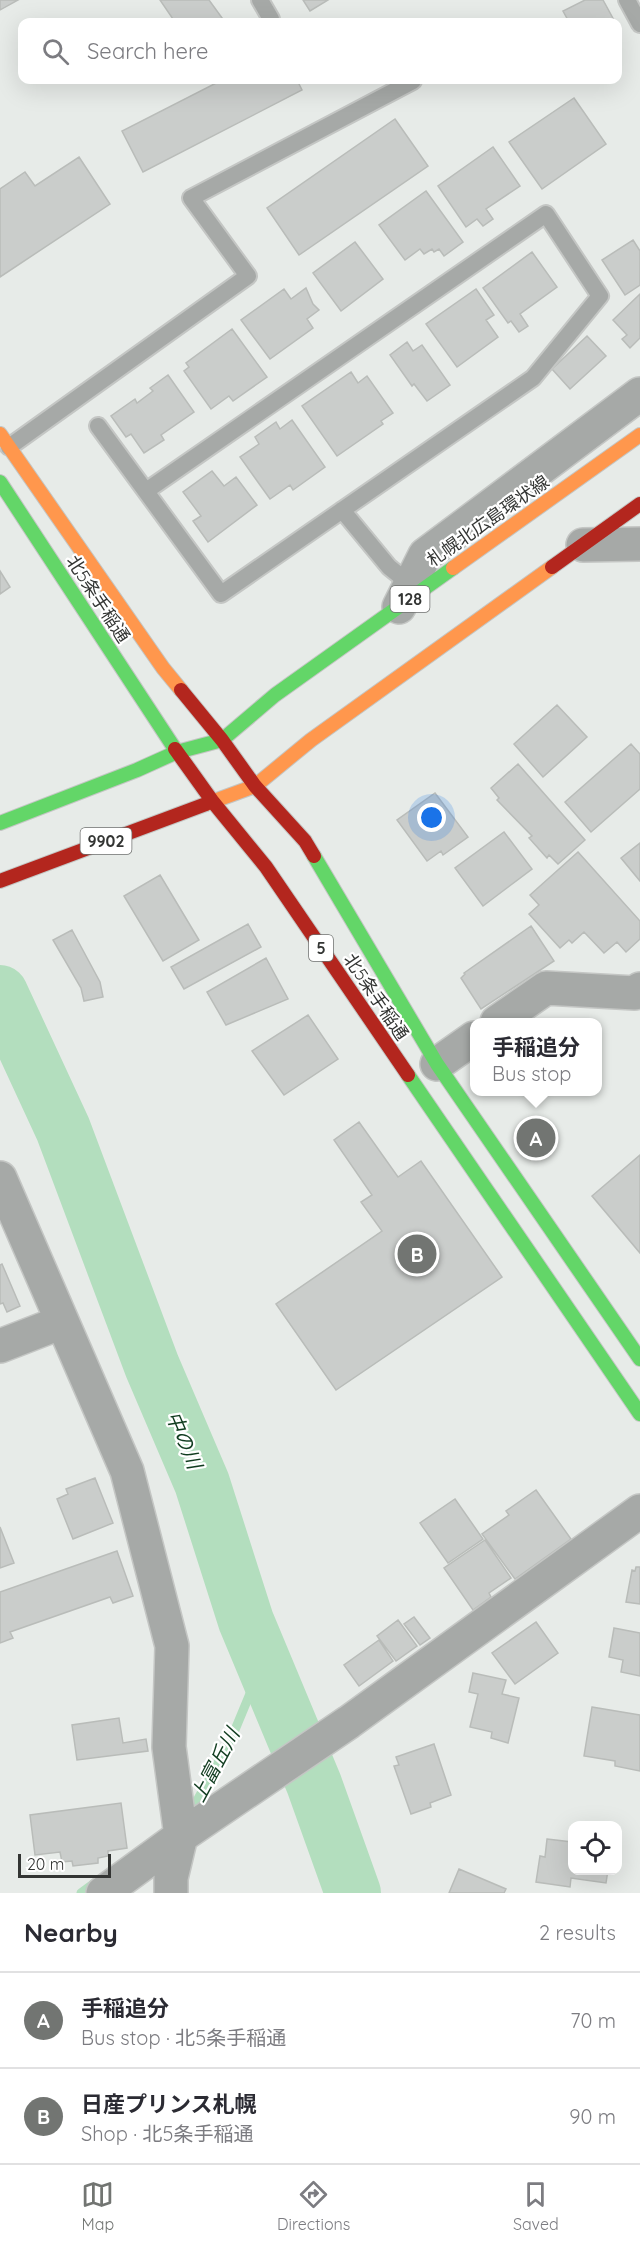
<!DOCTYPE html>
<meta charset="utf-8">
<style>
:root{--surface:#fff;--page:#f2f2f3;--text:#2b2b33;--muted:#7c7c81;--line:#e1e1e2;--accent:#727572}
body{margin:0;font-family:Quicksand,"Noto Sans JP",sans-serif;background:var(--page);color:var(--text)}
.controls{position:absolute;right:18px;bottom:18px;display:grid;overflow:hidden;border-radius:12px;box-shadow:0 6px 24px #0002}
.controls button{width:54px;height:54px;display:grid;place-items:center;padding:0;border:0;border-bottom:2px solid var(--line);background:var(--surface);color:var(--text);font:30px sans-serif}
.scale{position:absolute;left:18px;bottom:15px;width:93px;box-sizing:border-box;padding-left:6px;border:3px solid #333533;border-top:0;font-size:16px;line-height:21px;white-space:nowrap;color:#333533;-webkit-text-stroke:4px #fff;paint-order:stroke}
.you{position:absolute;left:432px;top:818px;width:21px;height:21px;margin:-15px;border:4px solid #fff;border-radius:50%;background:#1a73e8;box-shadow:0 0 0 9px #1a73e833}
.badge{display:grid;place-items:center;width:39px;height:39px;border-radius:50%;background:var(--accent);color:#fff;font-size:20px;font-weight:700}
.pin{position:absolute;translate:-50% -50%;border:3px solid #fff;box-shadow:0 2px 6px #0006}
.popup{position:absolute;left:470px;top:1018px;width:132px;height:78px;box-sizing:border-box;display:grid;place-content:center;border-radius:12px;background:var(--surface);filter:drop-shadow(0 2px 4px #0005);font-size:20px;white-space:nowrap;color:var(--muted)}
.popup b{font-size:22px;color:var(--text)}
.popup::after{content:'';position:absolute;left:50%;top:100%;margin-left:-12px;border:12px solid transparent;border-top-color:var(--surface)}
.list{margin:0;padding:0;list-style:none}
h2{display:flex;justify-content:space-between;align-items:center;height:78px;margin:0;padding:0 24px;font-size:26px}
h2 small{font-size:20px;font-weight:400;color:var(--muted)}
.list li{display:grid;grid-template-columns:39px 1fr auto;gap:18px;align-items:center;box-sizing:border-box;height:96px;padding:0 24px;border-top:2px solid var(--line)}
.list b{display:block;font-size:22px;white-space:nowrap}
.list p{margin:0;font-size:20px;white-space:nowrap;color:var(--muted)}
.list em{font-size:20px;font-style:normal;color:var(--muted)}
.icon{flex:none;width:33px;height:33px;fill:none;stroke:currentColor;stroke-width:2;stroke-linecap:round;stroke-linejoin:round}
.map{position:relative;flex:none;width:640px;height:1893px;overflow:hidden}
.search{position:absolute;background:var(--surface);box-shadow:0 6px 24px #0002;left:18px;right:18px;top:18px;height:66px;display:flex;align-items:center;gap:15px;box-sizing:border-box;padding:0 21px;border-radius:12px;color:var(--muted);font-size:22px}
.sheet{height:270px;background:var(--surface)}
nav{display:flex;justify-content:space-around;align-items:center;box-sizing:border-box;height:84px;border-top:2px solid var(--line);background:var(--surface);font-size:16px;color:var(--muted)}
nav a{display:grid;justify-items:center;gap:3px}
nav .on{color:var(--accent)}
.map>svg:first-child{display:block}
</style>
<div class="map">
<svg width="640" height="1893" viewBox="0 0 640 1893">
<rect width="100%" height="100%" fill="#e7ebe8"/>
<g fill="none" stroke-linecap="round" stroke-linejoin="round">
<path stroke="#b3debe" stroke-width="9" d="M 185,1814 L 193,1808 L 232,1737 L 264,1660
M 81,1893 L 96,1882"/>
<path stroke="#b3debe" stroke-width="56" d="M 0,993 L 63,1129 L 152,1366 L 202,1483 L 246,1621 L 314,1784 L 353,1893"/>
</g>
<path fill="#cacdcb" stroke="#b9bcb9" stroke-width="1.5" d="M 0,0 L 18,0 L 0,10 Z
M 160,0 L 209,0 L 225,22 L 175,22 Z
M 303,0 L 328,0 L 310,11 Z
M 585,0 L 603,0 L 615,22 L 569,22 L 563,11 Z
M 222,80 L 297,80 L 302,90 L 143,172 L 122,131 Z
M 574,98 L 606,144 L 542,189 L 509,142 Z
M 395,119 L 428,166 L 299,255 L 267,208 Z
M 493,147 L 520,186 L 486,209 L 493,219 L 483,226 L 477,219 L 466,227 L 438,186 Z
M 79,157 L 110,204 L 0,277 L 0,189 L 25,172 L 35,186 Z
M 426,191 L 463,242 L 444,256 L 439,249 L 434,252 L 432,249 L 424,254 L 420,249 L 405,260 L 379,225 Z
M 633,240 L 640,251 L 640,285 L 625,295 L 602,260 Z
M 355,242 L 383,279 L 341,311 L 313,273 Z
M 532,252 L 557,287 L 520,314 L 528,326 L 519,332 L 511,321 L 508,323 L 483,288 Z
M 306,288 L 313,304 L 319,310 L 307,319 L 313,328 L 270,359 L 241,320 L 284,289 L 291,299 Z
M 476,289 L 494,315 L 486,320 L 498,337 L 457,367 L 426,324 Z
M 640,294 L 640,338 L 630,348 L 622,339 L 627,335 L 613,320 Z
M 232,329 L 267,377 L 233,401 L 229,396 L 211,409 L 184,371 L 189,367 L 186,363 Z
M 587,336 L 606,356 L 570,389 L 552,369 Z
M 407,342 L 413,351 L 422,345 L 450,385 L 427,401 L 414,384 L 412,386 L 390,355 Z
M 351,372 L 358,383 L 367,376 L 393,413 L 381,421 L 383,424 L 337,456 L 302,406 Z
M 168,375 L 194,412 L 161,435 L 164,440 L 144,453 L 131,434 L 126,437 L 111,416 L 135,399 L 137,403 L 153,391 L 150,388 Z
M 292,420 L 325,467 L 293,490 L 290,485 L 270,499 L 240,457 L 259,444 L 255,437 L 276,422 L 280,429 Z
M 212,471 L 224,486 L 236,477 L 257,505 L 208,542 L 193,521 L 201,516 L 183,492 Z
M 0,571 L 10,587 L 0,594 Z
M 557,705 L 587,737 L 543,777 L 514,744 Z
M 631,744 L 640,754 L 640,789 L 591,832 L 565,802 Z
M 518,764 L 585,840 L 558,864 L 549,855 L 547,858 L 529,838 L 532,836 L 497,800 L 499,798 L 491,788 Z
M 435,793 L 468,837 L 443,855 L 441,851 L 427,861 L 397,820 Z
M 504,832 L 532,869 L 483,906 L 455,868 Z
M 640,843 L 640,881 L 621,858 Z
M 578,852 L 640,921 L 640,939 L 626,952 L 617,942 L 604,953 L 584,932 L 572,943 L 569,940 L 560,948 L 529,914 L 539,905 L 530,895 Z
M 160,875 L 199,940 L 163,961 L 124,896 Z
M 248,924 L 261,947 L 184,989 L 171,967 Z
M 531,926 L 554,961 L 481,1009 L 461,978 L 465,974 L 464,973 Z
M 72,930 L 100,982 L 103,997 L 84,1001 L 81,988 L 53,940 Z
M 266,958 L 288,999 L 226,1025 L 207,992 Z
M 308,1015 L 338,1059 L 284,1095 L 252,1051 Z
M 359,1122 L 398,1177 L 421,1161 L 502,1277 L 336,1390 L 276,1304 L 382,1231 L 361,1202 L 372,1195 L 334,1140 Z
M 640,1155 L 640,1253 L 592,1196 Z
M 2,1264 L 20,1306 L 7,1312 L 3,1303 L 0,1304 L 0,1265 Z
M 95,1478 L 113,1523 L 73,1539 L 57,1499 L 68,1494 L 66,1489 Z
M 536,1490 L 571,1539 L 515,1579 L 482,1534 L 509,1515 L 506,1511 Z
M 455,1499 L 483,1539 L 448,1563 L 420,1523 Z
M 0,1527 L 14,1563 L 0,1568 Z
M 485,1540 L 511,1578 L 489,1593 L 491,1597 L 473,1610 L 444,1568 Z
M 117,1551 L 133,1596 L 113,1603 L 110,1597 L 10,1632 L 13,1638 L 0,1643 L 0,1592 Z
M 636,1567 L 640,1567 L 640,1604 L 626,1602 L 632,1570 L 635,1571 Z
M 414,1617 L 430,1638 L 420,1645 L 404,1624 Z
M 398,1620 L 417,1646 L 396,1661 L 377,1636 Z
M 536,1622 L 558,1653 L 515,1684 L 492,1653 Z
M 614,1628 L 640,1633 L 640,1676 L 621,1672 L 623,1660 L 609,1657 Z
M 379,1640 L 393,1661 L 359,1686 L 344,1665 Z
M 473,1673 L 506,1680 L 502,1694 L 519,1698 L 508,1743 L 491,1738 L 492,1732 L 470,1727 L 478,1694 L 469,1692 Z
M 592,1707 L 640,1715 L 640,1771 L 615,1766 L 615,1761 L 584,1756 Z
M 119,1718 L 123,1743 L 146,1739 L 148,1751 L 77,1760 L 72,1725 Z
M 434,1744 L 451,1795 L 430,1803 L 431,1807 L 411,1814 L 394,1766 L 399,1765 L 396,1757 Z
M 121,1803 L 127,1848 L 108,1851 L 108,1856 L 98,1858 L 98,1863 L 73,1866 L 72,1861 L 62,1862 L 60,1852 L 35,1855 L 30,1815 Z
M 547,1839 L 572,1842 L 572,1870 L 608,1870 L 606,1883 L 571,1878 L 570,1887 L 536,1882 L 540,1856 L 545,1857 Z
M 459,1869 L 506,1889 L 504,1893 L 449,1893 Z"/>
<g fill="none" stroke-linecap="round" stroke-linejoin="round">
<g stroke="#c4c6c4" stroke-width="20">
<path id="lane" d="M 260,0 L 271,19
M 627,0 L 640,24
M 98,426 L 221,594 L 533,378 L 600,296 L 546,214 L 146,491
M 9,447 L 248,276 L 191,198 L 413,81
M 342,510 L 389,567 L 410,584"/>
</g>
<g stroke="#c4c6c4" stroke-width="36">
<path id="street" d="M 583,545 L 640,544
M 399,607 L 425,555 L 640,394
M 497,1022 L 546,988 L 635,993 L 640,989
M 437,1064 L 474,1038
M 0,1178 L 127,1471 L 172,1646 L 169,1747 L 181,1836 L 171,1878 L 171,1893
M 0,1346 L 62,1322
M 103,1893 L 181,1836 L 349,1722 L 640,1511"/>
</g>
<g stroke="#c4c6c4" stroke-width="16">
<path id="fast" d="M 0,482 L 175,749
M 0,823 L 137,770 L 177,752 L 222,740 L 275,695 L 453,568
M 314,856 L 437,1064 L 640,1359
M 408,1075 L 640,1414"/>
</g>
<g stroke="#c4c6c4" stroke-width="16">
<path id="slow" d="M 0,434 L 163,668 L 181,690
M 453,568 L 640,435
M 206,804 L 255,786 L 311,740 L 552,567"/>
</g>
<g stroke="#c4c6c4" stroke-width="16">
<path id="jam" d="M 552,567 L 640,504
M 181,690 L 222,740 L 255,786 L 305,841 L 314,856
M 175,749 L 213,802 L 266,867 L 408,1075
M 0,881 L 206,804"/>
</g>
<use href="#lane" stroke="#a6a9a7" stroke-width="16"/>
<use href="#street" stroke="#a6a9a7" stroke-width="33"/>
<use href="#fast" stroke="#63d668" stroke-width="14"/>
<use href="#slow" stroke="#ff974d" stroke-width="14"/>
<use href="#jam" stroke="#b3261e" stroke-width="14"/>
</g>
<g text-anchor="middle" stroke-width="4.5" stroke-linejoin="round" paint-order="stroke">
<g fill="#fff" stroke="#707270" stroke-width="1.5">
<rect x="390.5" y="586" width="39" height="26" rx="4.5"/>
<rect x="80.5" y="828" width="51" height="26" rx="4.5"/>
<rect x="309" y="935" width="24" height="26" rx="4.5"/>
</g>
<g font-size="16" font-weight="bold" fill="#333533">
<text x="410" y="605">128</text>
<text x="106" y="847">9902</text>
<text x="321" y="954">5</text>
</g>
<g font-size="18" fill="#333533" stroke="#fff">
<text transform="translate(488 521) rotate(-35)" y="6">札幌北広島環状線</text>
<text transform="translate(98 599) rotate(57)" y="6">北5条手稲通</text>
<text transform="translate(376 997) rotate(56)" y="6">北5条手稲通</text>
</g>
<g font-size="20" font-style="italic" fill="#103c1f" stroke="#fff">
<text transform="translate(184 1440) rotate(67)" y="7">中の川</text>
<text transform="translate(215 1765) rotate(-62)" y="7">上富丘川</text>
</g>
</g>
</svg>
<div class="controls">
<button><svg class="icon" aria-label="locate" viewBox="0 0 24 24"><circle cx="12" cy="12" r="6"/><path d="M12 2v4M12 18v4M2 12h4M18 12h4"/></svg></button>
</div>
<div class="scale">20 m</div>
<div class="you"></div>
<div class="pin badge" style="left:536px;top:1138px">A</div>
<div class="popup"><b>手稲追分</b>Bus stop</div>
<div class="pin badge" style="left:417px;top:1254px">B</div>
<div class="search"><svg class="icon" aria-label="search" viewBox="0 0 24 24"><circle cx="10" cy="10" r="6"/><path d="M15 15l6 6"/></svg>Search here</div>
</div>
<section class="sheet">
<h2>Nearby<small>2 results</small></h2>
<ul class="list">
<li><span class="badge">A</span><div><b>手稲追分</b><p>Bus stop · 北5条手稲通</p></div><em>70 m</em></li>
<li><span class="badge">B</span><div><b>日産プリンス札幌</b><p>Shop · 北5条手稲通</p></div><em>90 m</em></li>
</ul>
</section>
<nav>
<a class="on"><svg class="icon" aria-label="map" viewBox="0 0 24 24"><path d="M3 6l6-2 6 2 6-2v14l-6 2-6-2-6 2zM9 4v14M15 6v14"/></svg>Map</a>
<a><svg class="icon" aria-label="directions" viewBox="0 0 24 24"><path d="M12 3l9 9-9 9-9-9zM9 14v-3h6M13 9l2 2-2 2"/></svg>Directions</a>
<a><svg class="icon" aria-label="saved" viewBox="0 0 24 24"><path d="M7 4h10v16l-5-4-5 4z"/></svg>Saved</a>
</nav>
